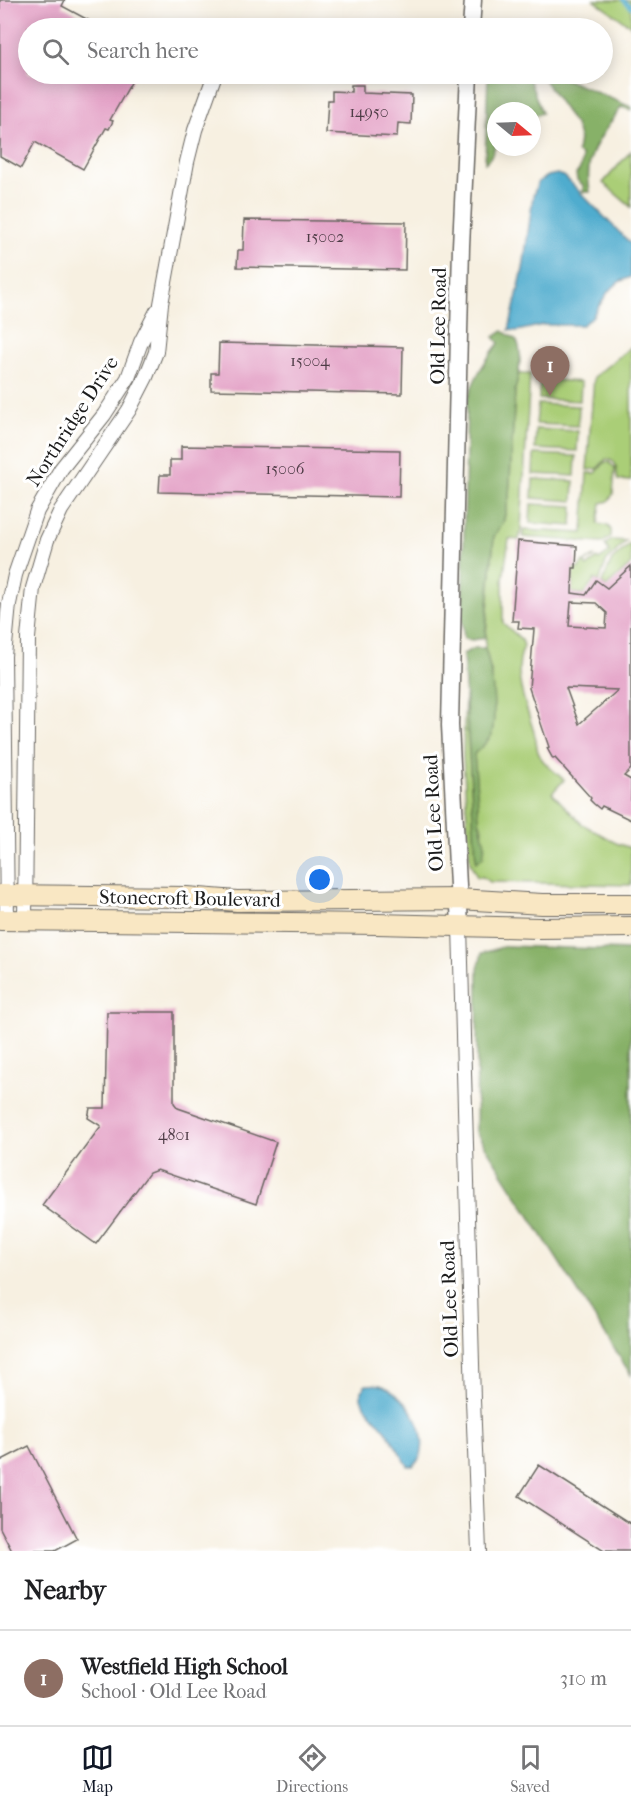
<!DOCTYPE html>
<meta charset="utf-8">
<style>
:root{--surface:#fff;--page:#f2f2f2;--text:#202124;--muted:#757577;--line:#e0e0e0;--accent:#111827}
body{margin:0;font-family:"IM FELL French Canon",serif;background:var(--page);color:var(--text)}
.compass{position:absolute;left:487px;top:102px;width:54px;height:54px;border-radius:50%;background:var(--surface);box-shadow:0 3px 15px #0003;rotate:109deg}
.you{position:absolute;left:320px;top:880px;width:21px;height:21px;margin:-15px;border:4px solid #fff;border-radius:50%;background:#1a73e8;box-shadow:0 0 0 9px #1a73e833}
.badge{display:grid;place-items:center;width:39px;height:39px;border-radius:50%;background:var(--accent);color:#fff;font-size:20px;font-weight:700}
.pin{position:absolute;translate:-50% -50px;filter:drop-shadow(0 2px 3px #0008)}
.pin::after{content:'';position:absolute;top:32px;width:21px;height:18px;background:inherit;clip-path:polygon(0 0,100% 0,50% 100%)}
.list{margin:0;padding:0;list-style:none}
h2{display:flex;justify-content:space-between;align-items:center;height:78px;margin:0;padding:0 24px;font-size:26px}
h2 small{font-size:20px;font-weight:400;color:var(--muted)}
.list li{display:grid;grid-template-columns:39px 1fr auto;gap:18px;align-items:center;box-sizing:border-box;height:96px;padding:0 24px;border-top:2px solid var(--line)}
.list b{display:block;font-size:22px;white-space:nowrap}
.list p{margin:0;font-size:20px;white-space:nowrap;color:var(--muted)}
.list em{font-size:20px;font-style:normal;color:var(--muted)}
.icon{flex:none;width:33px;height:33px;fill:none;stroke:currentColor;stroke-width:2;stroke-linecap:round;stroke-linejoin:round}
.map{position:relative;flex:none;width:631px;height:1551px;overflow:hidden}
.search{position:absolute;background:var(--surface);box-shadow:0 3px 15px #0003;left:18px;right:18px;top:18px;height:66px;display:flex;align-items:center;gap:15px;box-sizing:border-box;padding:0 21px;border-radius:33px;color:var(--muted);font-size:22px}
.sheet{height:174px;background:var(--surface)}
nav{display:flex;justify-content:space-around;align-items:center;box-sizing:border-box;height:84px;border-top:2px solid var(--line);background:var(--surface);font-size:16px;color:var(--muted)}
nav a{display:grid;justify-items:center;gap:3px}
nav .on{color:var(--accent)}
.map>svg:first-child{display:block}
</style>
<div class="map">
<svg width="631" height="1551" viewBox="0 0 631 1551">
<rect width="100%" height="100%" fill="#fff"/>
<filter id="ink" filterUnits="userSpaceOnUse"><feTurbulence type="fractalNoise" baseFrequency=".0167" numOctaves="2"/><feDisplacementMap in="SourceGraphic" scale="12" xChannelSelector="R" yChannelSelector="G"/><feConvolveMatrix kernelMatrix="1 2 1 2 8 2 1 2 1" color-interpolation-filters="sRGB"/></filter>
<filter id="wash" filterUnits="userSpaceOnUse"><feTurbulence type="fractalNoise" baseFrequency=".008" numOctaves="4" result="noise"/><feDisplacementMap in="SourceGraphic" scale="24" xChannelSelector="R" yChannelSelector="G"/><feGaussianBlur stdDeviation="1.35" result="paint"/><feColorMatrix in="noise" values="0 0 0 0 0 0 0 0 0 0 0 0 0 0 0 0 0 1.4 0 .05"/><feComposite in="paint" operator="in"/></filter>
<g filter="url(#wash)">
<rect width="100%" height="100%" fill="#f7f0e1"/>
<path fill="#aace77" stroke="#63754a" stroke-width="1.5" d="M 594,0 L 631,0 L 631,26 Z
M 631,151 L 631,207 L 603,183 Z
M 631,347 L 631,481 L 618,480 C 615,471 620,461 606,459 L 597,469 L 587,470 L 594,377 Z
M 519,374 L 530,374 L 521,528 L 519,540 L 509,539 L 503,580 L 503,623 L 522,640 L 524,646 C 511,676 527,706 535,736 C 537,741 536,749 539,754 C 543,765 556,771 564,780 L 552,793 L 582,824 L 616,843 L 631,848 L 631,885 L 490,882 L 483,877 L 477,877 L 470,862 L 463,756 L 465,695 L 476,862 L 483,830 L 479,820 L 474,754 L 492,735 L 492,675 L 485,648 L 494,536 L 503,523 L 509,497 L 515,389 Z
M 540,379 L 581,382 L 580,401 L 539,399 Z
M 538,404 L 579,406 L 578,426 L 536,424 Z
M 536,429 L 578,431 L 577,451 L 535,449 Z
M 534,454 L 576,456 L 575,476 L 533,474 Z
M 605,462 L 609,462 L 615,468 L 613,494 L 609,501 L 601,503 L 598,524 L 608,526 L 611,530 L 611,536 L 602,543 L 523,537 L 523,530 L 583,533 L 587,473 L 596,473 Z
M 533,479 L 574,481 L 573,501 L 532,498 Z
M 531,504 L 573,506 L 572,526 L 530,523 Z
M 611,540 L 626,541 L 606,562 L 599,582 L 595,579 L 584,594 L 572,593 L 573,568 L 578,569 L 582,563 L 595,556 L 584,563 L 587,567 L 597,558 L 599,560 L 610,552 L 605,545 Z
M 631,543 L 631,564 L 606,587 L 602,583 L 612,560 Z"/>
<path fill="#87b168" stroke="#526642" stroke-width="1.5" d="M 488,74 L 527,74 L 542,113 L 532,116 L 532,111 L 496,111 C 496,129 500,151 485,163 Z
M 540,74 L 553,74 L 631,107 L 631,110 L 621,107 C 601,138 583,153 590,192 L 583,192 L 583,185 L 577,180 L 576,174 C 581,169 582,164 582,156 L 577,152 L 579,138 L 576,126 Z
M 503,331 C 507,334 513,337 516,340 C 524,350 518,378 515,390 L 509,497 L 503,523 L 494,536 L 485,638 L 472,640 L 464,639 L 462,620 L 467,402 C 473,379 484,362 499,343 L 494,337 Z
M 475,648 L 485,648 C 492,670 497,711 492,733 C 490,741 479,749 474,754 L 479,820 L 485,844 L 483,857 L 476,862 L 463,654 Z
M 506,946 L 631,950 L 631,1375 L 476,1132 L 478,969 L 482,953 Z"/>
<path fill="#50acce" stroke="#366475" stroke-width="1.5" d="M 557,174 L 565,177 L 631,244 L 631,277 L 619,282 L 608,292 L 592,317 L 582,325 L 543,325 L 517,331 L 509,330 L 523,269 L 533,196 L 538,182 L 548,176 Z
M 366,1385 C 370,1385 376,1384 380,1385 C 407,1392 439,1445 413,1466 L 408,1466 L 387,1432 L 364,1405 L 361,1398 L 361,1391 Z"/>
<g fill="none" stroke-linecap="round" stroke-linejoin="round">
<path stroke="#50acce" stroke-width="4" d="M 623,0 L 631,7"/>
</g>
<g id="blocks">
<path fill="#e29cc3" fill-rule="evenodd" d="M 0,0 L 65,0 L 62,6 L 103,28 L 28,28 L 28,74 L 123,74 L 133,79 L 110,120 L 113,121 L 109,129 L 106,128 L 83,169 L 35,142 L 21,168 L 0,156 Z
M 351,85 L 363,85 L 363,93 L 412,95 L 411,124 L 398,123 L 397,137 L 326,133 L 328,100 L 332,100 L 332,91 L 351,92 Z
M 244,220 L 406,222 L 405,270 L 237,267 L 238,250 L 243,250 Z
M 219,343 L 403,347 L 402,394 L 211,390 L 211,373 L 218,373 Z
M 181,446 L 400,450 L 399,497 L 159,492 L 160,475 L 170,475 L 170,460 L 181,460 Z
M 518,541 L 577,546 L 576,568 L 573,568 L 572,593 L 586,595 L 596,580 L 607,588 L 631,566 L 631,769 L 624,776 L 631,780 L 631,820 L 602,806 L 600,809 L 594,804 L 590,800 L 591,798 L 555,758 L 553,759 L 547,748 L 549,747 L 529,688 L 534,629 L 518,628 L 519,621 L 512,621 ZM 571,602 L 596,603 L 607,613 L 606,628 L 569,626 ZM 566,688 L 618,690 L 579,724 Z
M 107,1012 L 174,1012 L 174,1103 L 178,1108 L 276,1142 L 256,1204 L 157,1170 L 149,1173 L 96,1244 L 42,1205 L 101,1126 L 88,1118 L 90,1108 L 105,1108 Z
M 29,1446 L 77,1539 L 55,1551 L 12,1551 L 0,1528 L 0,1461 Z
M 539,1465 L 631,1524 L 631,1551 L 604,1551 L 519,1496 Z"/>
</g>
</g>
<g filter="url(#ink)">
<use href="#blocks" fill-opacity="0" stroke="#696661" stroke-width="1.5"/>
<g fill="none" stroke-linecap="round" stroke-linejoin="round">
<g stroke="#696661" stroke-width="16">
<path id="minor" d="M 7,920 L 4,656 L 9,604 L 15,575 L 37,511 L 61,469 L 104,415 L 128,378 L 141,342 L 157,311
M 25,920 L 28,638 L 33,588 L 47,540 L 61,510 L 129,410 L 146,377 L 156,352 L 161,304 L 187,162 L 195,130 L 215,74
M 460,926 L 473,1400 L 479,1551"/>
</g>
<g stroke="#696661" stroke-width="19">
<path id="tertiary" d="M 471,28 L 473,0
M 460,926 L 450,725 L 461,246 L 469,74"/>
</g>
<g stroke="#696661" stroke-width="22">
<path id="secondary" d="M 0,895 L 186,897 L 237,901 L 458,899 L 542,904 L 631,904
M 0,920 L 377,924 L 538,928 L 631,927"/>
</g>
<use href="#minor" stroke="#fff" stroke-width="14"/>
<use href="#tertiary" stroke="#fff" stroke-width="16"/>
<use href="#secondary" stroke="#f9e7c3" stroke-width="20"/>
</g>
</g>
<g text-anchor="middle" stroke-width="6" stroke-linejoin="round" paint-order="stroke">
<g font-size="16" fill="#4e3c46">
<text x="369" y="117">14950</text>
<text x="325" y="242">15002</text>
<text x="310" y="366">15004</text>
<text x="285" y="474">15006</text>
<text x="174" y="1140">4801</text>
</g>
<g font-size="20" fill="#1c1c1c" stroke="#fff">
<text transform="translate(438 326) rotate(-89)" y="7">Old Lee Road</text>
<text transform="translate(72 421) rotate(-57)" y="7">Northridge Drive</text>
<text transform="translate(433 813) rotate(-93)" y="7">Old Lee Road</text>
<text transform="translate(190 898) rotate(1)" y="7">Stonecroft Boulevard</text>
<text transform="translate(449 1299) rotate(-92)" y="7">Old Lee Road</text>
</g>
</g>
</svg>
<svg class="compass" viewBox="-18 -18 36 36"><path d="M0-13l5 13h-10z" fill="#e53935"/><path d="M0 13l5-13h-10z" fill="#757577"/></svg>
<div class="you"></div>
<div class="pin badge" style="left:550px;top:396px;background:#8d6e63">1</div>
<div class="search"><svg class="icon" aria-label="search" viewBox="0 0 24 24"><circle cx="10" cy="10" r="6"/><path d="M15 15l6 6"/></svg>Search here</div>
</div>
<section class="sheet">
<h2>Nearby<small></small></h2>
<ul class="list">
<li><span class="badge" style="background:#8d6e63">1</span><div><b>Westfield High School</b><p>School · Old Lee Road</p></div><em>310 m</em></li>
</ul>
</section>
<nav>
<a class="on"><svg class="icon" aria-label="map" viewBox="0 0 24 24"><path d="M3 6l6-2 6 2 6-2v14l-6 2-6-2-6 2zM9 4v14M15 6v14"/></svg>Map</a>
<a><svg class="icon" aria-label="directions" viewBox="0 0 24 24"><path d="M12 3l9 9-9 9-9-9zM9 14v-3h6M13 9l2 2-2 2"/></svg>Directions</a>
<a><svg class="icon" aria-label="saved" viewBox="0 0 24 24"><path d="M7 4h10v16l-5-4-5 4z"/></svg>Saved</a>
</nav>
